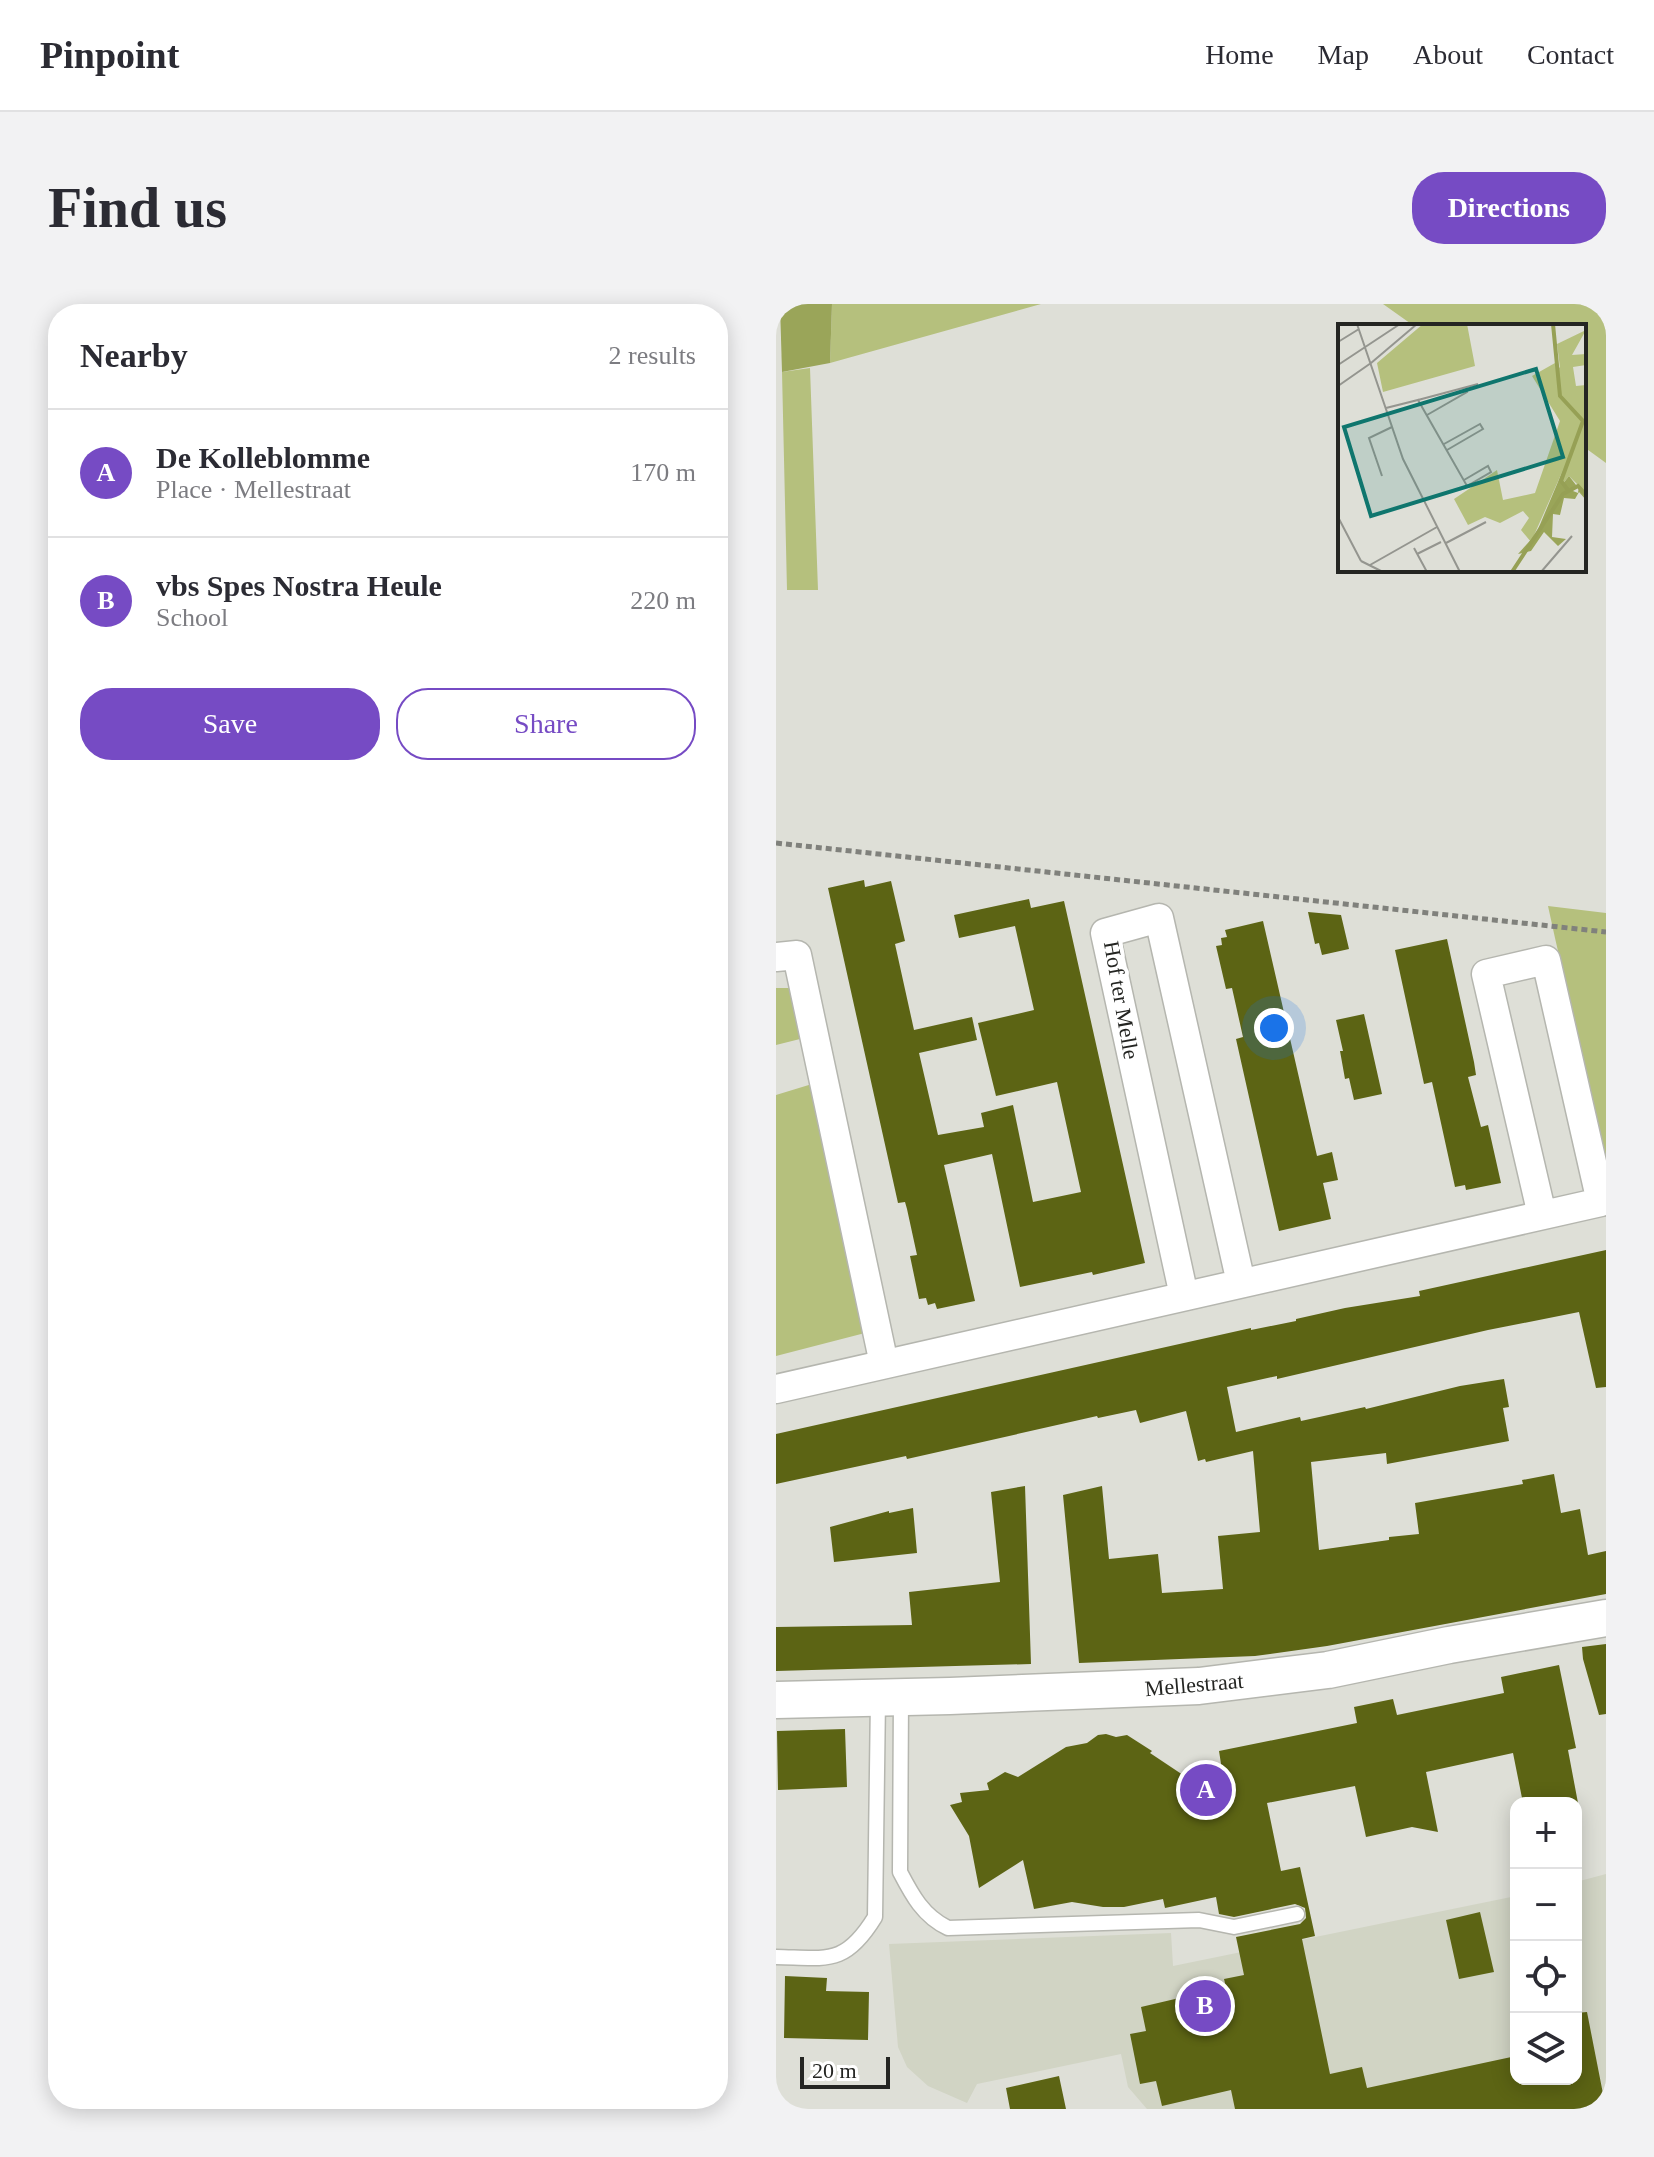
<!DOCTYPE html>
<meta charset="utf-8">
<style>
:root{--surface:#fff;--page:#f2f2f3;--text:#2b2b33;--muted:#7c7c81;--line:#e1e1e2;--accent:#764bc4}
body{margin:0;font-family:Georgia,serif;background:var(--page);color:var(--text)}
.controls{position:absolute;right:24px;bottom:24px;display:grid;overflow:hidden;border-radius:16px;box-shadow:0 4px 20px #0003}
.controls button{width:72px;height:72px;display:grid;place-items:center;padding:0;border:0;border-bottom:2px solid var(--line);background:var(--surface);color:var(--text);font:40px sans-serif}
.scale{position:absolute;left:24px;bottom:20px;width:90px;box-sizing:border-box;padding-left:8px;border:4px solid #242522;border-top:0;font-size:22px;line-height:28px;white-space:nowrap;color:#242522;-webkit-text-stroke:6px #fff;paint-order:stroke}
.you{position:absolute;left:498px;top:724px;width:28px;height:28px;margin:-20px;border:6px solid #fff;border-radius:50%;background:#1a73e8;box-shadow:0 0 0 12px #1a73e833}
.badge{display:grid;place-items:center;width:52px;height:52px;border-radius:50%;background:var(--accent);color:#fff;font-size:26px;font-weight:700}
.pin{position:absolute;translate:-50% -50%;border:4px solid #fff;box-shadow:0 2px 8px #0006}
.list{margin:0;padding:0;list-style:none}
h2{display:flex;justify-content:space-between;align-items:center;height:104px;margin:0;padding:0 32px;font-size:34px}
h2 small{font-size:26px;font-weight:400;color:var(--muted)}
.list li{display:grid;grid-template-columns:52px 1fr auto;gap:24px;align-items:center;box-sizing:border-box;height:128px;padding:0 32px;border-top:2px solid var(--line)}
.list b{display:block;font-size:30px;white-space:nowrap}
.list p{margin:0;font-size:26px;white-space:nowrap;color:var(--muted)}
.list em{font-size:26px;font-style:normal;color:var(--muted)}
.actions{display:flex;gap:16px;padding:24px 32px}
.actions a{flex:1;padding:18px 0;border:2px solid var(--accent);border-radius:32px;text-align:center;font-size:28px;color:var(--accent)}
.actions .main{background:var(--accent);color:#fff}
.icon{flex:none;width:44px;height:44px;fill:none;stroke:currentColor;stroke-width:2;stroke-linecap:round;stroke-linejoin:round}
.map{position:relative;flex:none;width:830px;height:1805px;overflow:hidden;border-radius:32px}
header{display:flex;align-items:center;gap:48px;box-sizing:border-box;height:112px;padding:0 40px;background:var(--surface);border-bottom:2px solid var(--line)}
header strong{font-size:38px}
nav{display:flex;gap:44px;margin-inline-start:auto;font-size:28px}
.intro{display:flex;align-items:center;justify-content:space-between;box-sizing:border-box;height:192px;padding:0 48px}
h1{margin:0;font-size:56px}
.button{padding:20px 36px;border-radius:32px;background:var(--accent);color:#fff;font-size:28px;font-weight:700}
main{display:flex;gap:48px;padding:0 48px}
aside{flex:1;background:var(--surface);border-radius:32px;box-shadow:0 4px 20px #0003}
.map>svg:first-child{display:block}
</style>
<header>
<strong>Pinpoint</strong>
<nav><a>Home</a><a>Map</a><a>About</a><a>Contact</a></nav>
</header>
<div class="intro"><h1>Find us</h1><a class="button">Directions</a></div>
<main>
<aside>
<h2>Nearby<small>2 results</small></h2>
<ul class="list">
<li><span class="badge">A</span><div><b>De Kolleblomme</b><p>Place · Mellestraat</p></div><em>170 m</em></li>
<li><span class="badge">B</span><div><b>vbs Spes Nostra Heule</b><p>School</p></div><em>220 m</em></li>
</ul>
<div class="actions"><a class="main">Save</a><a>Share</a></div>
</aside>
<div class="map">
<svg width="830" height="1805" viewBox="0 0 830 1805">
<rect width="100%" height="100%" fill="#dedfd7"/>
<path fill="#d1d4c4" d="M 830,1570 L 830,1805 L 371,1805 L 352,1783 L 345,1750 L 201,1780 L 191,1799 L 152,1782 L 131,1763 L 122,1743 L 113,1640 L 395,1629 L 397,1662 L 740,1592 L 740,1775 L 800,1775 L 800,1578 Z"/>
<path fill="#b5c07d" d="M 56,0 L 265,0 L 54,59 Z
M 607,0 L 830,0 L 830,159 L 808,143 L 808,22 L 638,22 Z
M 34,64 L 42,286 L 11,286 L 6,68 Z
M 772,602 L 830,609 L 830,856 L 779,634 Z
M 0,684 L 13,684 L 24,735 L 0,741 Z
M 36,780 L 89,1029 L 0,1052 L 0,791 Z"/>
<path fill="#9aa559" d="M 4,0 L 56,0 L 54,59 L 6,68 Z"/>
<path fill="#5c6414" d="M 88,576 L 89,583 L 115,577 L 129,637 L 119,640 L 138,726 L 196,713 L 201,736 L 143,749 L 162,831 L 208,823 L 205,809 L 237,801 L 257,898 L 305,888 L 281,778 L 220,792 L 202,719 L 258,706 L 239,622 L 183,634 L 178,611 L 253,595 L 255,604 L 288,597 L 369,959 L 317,971 L 316,968 L 244,983 L 216,850 L 168,861 L 199,997 L 161,1005 L 159,999 L 152,1001 L 150,994 L 143,995 L 134,952 L 141,951 L 131,905 L 129,898 L 122,899 L 52,584 Z
M 532,608 L 565,611 L 573,645 L 546,651 L 543,639 L 539,640 Z
M 487,617 L 541,852 L 556,848 L 562,876 L 547,879 L 555,915 L 503,927 L 460,735 L 467,733 L 456,684 L 450,685 L 440,642 L 446,641 L 445,634 L 451,633 L 449,626 Z
M 671,635 L 698,758 L 700,771 L 692,773 L 705,823 L 712,821 L 725,879 L 690,886 L 689,881 L 679,883 L 656,778 L 648,780 L 619,646 Z
M 588,710 L 606,790 L 578,796 L 573,774 L 569,775 L 564,747 L 567,747 L 560,716 Z
M 830,946 L 830,1083 L 820,1084 L 803,1008 L 712,1026 L 501,1075 L 501,1072 L 451,1083 L 460,1128 L 524,1113 L 525,1117 L 589,1103 L 590,1105 L 684,1082 L 728,1075 L 733,1103 L 727,1104 L 733,1137 L 611,1160 L 610,1149 L 535,1158 L 543,1246 L 613,1236 L 613,1233 L 643,1230 L 639,1199 L 747,1180 L 746,1176 L 778,1170 L 785,1209 L 804,1205 L 812,1251 L 830,1247 L 830,1290 L 551,1342 L 479,1352 L 303,1359 L 287,1191 L 326,1182 L 333,1255 L 382,1250 L 386,1289 L 447,1285 L 442,1232 L 484,1228 L 477,1147 L 430,1158 L 429,1155 L 422,1157 L 410,1107 L 364,1119 L 360,1106 L 322,1114 L 321,1112 L 131,1155 L 130,1152 L 0,1180 L 0,1130 L 475,1024 L 475,1026 L 520,1017 L 520,1015 L 569,1004 L 644,992 L 643,987 Z
M 249,1182 L 255,1360 L 0,1367 L 0,1323 L 136,1321 L 133,1288 L 224,1278 L 215,1188 Z
M 137,1204 L 141,1249 L 58,1258 L 54,1223 L 113,1207 L 113,1209 Z
M 830,1340 L 830,1410 L 823,1411 L 807,1355 L 806,1343 Z
M 783,1361 L 800,1444 L 792,1446 L 802,1499 L 747,1499 L 737,1449 L 650,1468 L 662,1528 L 636,1523 L 590,1533 L 579,1482 L 491,1499 L 505,1567 L 524,1563 L 539,1632 L 526,1635 L 554,1770 L 586,1763 L 591,1784 L 740,1752 L 740,1775 L 800,1775 L 800,1709 L 811,1708 L 830,1805 L 459,1805 L 455,1786 L 386,1802 L 380,1777 L 364,1780 L 354,1730 L 370,1727 L 365,1703 L 450,1683 L 448,1675 L 468,1671 L 460,1633 L 524,1620 L 530,1614 L 529,1604 L 519,1600 L 458,1613 L 443,1610 L 440,1593 L 389,1604 L 387,1595 L 348,1603 L 327,1603 L 296,1598 L 258,1605 L 247,1556 L 203,1584 L 193,1532 L 174,1501 L 186,1498 L 184,1489 L 213,1486 L 211,1479 L 229,1468 L 242,1473 L 290,1443 L 311,1439 L 322,1431 L 330,1430 L 340,1433 L 351,1431 L 376,1447 L 374,1449 L 410,1473 L 446,1466 L 443,1447 L 581,1419 L 578,1403 L 617,1395 L 621,1411 L 728,1389 L 725,1373 Z
M 69,1425 L 71,1483 L 2,1486 L 1,1427 Z
M 704,1608 L 718,1668 L 683,1675 L 670,1616 Z
M 9,1672 L 51,1674 L 50,1687 L 93,1688 L 92,1736 L 8,1734 Z
M 283,1772 L 290,1805 L 234,1805 L 230,1784 Z"/>
<g fill="none" stroke-linecap="round" stroke-linejoin="round">
<g stroke="#b5b6af" stroke-width="17">
<path id="service" d="M 125,1393 L 124,1568 C 136,1591 147,1612 172,1624 L 423,1616 L 458,1623 L 521,1610
M 0,1653 C 51,1654 69,1662 99,1613 L 102,1394"/>
</g>
<g stroke="#b5b6af" stroke-width="31">
<path id="minor" d="M 0,653 L 21,651 L 108,1060
M 408,992 L 329,629 L 383,614 L 465,979
M 0,1085 L 825,898 L 770,656 L 710,670 L 766,911"/>
</g>
<g stroke="#b5b6af" stroke-width="39">
<path id="tertiary" d="M 0,1396 L 174,1392 L 423,1382 L 552,1366 L 673,1341 L 830,1314"/>
</g>
<path stroke="#80817c" stroke-width="5" stroke-dasharray="6 4" stroke-linecap="butt" d="M 0,539 L 830,628"/>
<use href="#service" stroke="#fff" stroke-width="14"/>
<use href="#minor" stroke="#fff" stroke-width="28"/>
<use href="#tertiary" stroke="#fff" stroke-width="36"/>
</g>
<g text-anchor="middle" stroke-width="8" stroke-linejoin="round" paint-order="stroke">
<g font-size="22" fill="#242522" stroke="#fff">
<text transform="translate(346 696) rotate(80)" y="8">Hof ter Melle</text>
<text transform="translate(418 1380) rotate(-5)" y="8">Mellestraat</text>
</g>
</g>
<g transform="translate(562 20)">
<rect width="248" height="248" fill="#dedfd7"/>
<path d="M 85,0 L 129,0 L 137,42 L 45,68 L 39,39 ZM 248,6 L 234,31 L 248,30 L 248,41 L 235,43 L 238,62 L 248,61 L 248,169 L 231,152 L 223,162 L 225,146 L 193,218 L 183,206 L 191,194 L 185,187 L 162,199 L 147,193 L 130,201 L 116,175 L 159,146 L 165,176 L 197,169 L 222,97 L 194,52 L 217,39 L 222,44 L 219,20 Z" fill="#b5c07d"/>
<path d="M 225,146 L 224,161 L 231,152 L 238,161 L 235,167 L 240,169 L 241,161 L 248,169 L 248,176 L 241,168 L 237,175 L 226,174 L 222,191 L 215,190 L 214,213 L 228,215 L 220,222 L 206,208 L 193,227 L 180,230 L 198,210 Z" fill="#9aa559"/>
<path fill="none" stroke="#96a055" stroke-width="4" d="M 215,0 L 222,72 L 245,97 L 223,157 L 230,166M 174,248 L 225,170 L 240,162 L 248,171"/>
<path fill="none" stroke="#94958f" stroke-width="2" d="M 19,0 L 65,135 L 122,248M 0,18 L 21,5M 33,39 L 79,0M 0,41 L 62,0M 0,62 L 33,39M 80,76 L 140,60M 48,84 L 80,76 L 129,162 L 153,148 L 150,142 L 126,156M 89,91 L 129,68 L 128,64M 106,120 L 142,100 L 145,105 L 109,126M 44,152 L 31,114 L 54,103M 0,193 L 23,237M 108,219 L 148,198M 76,224 L 89,248M 79,230 L 103,218M 23,237 L 45,248M 32,241 L 99,203M 203,248 L 234,212"/>
<path fill="#0f766e" fill-opacity="0.15" stroke="#0f766e" stroke-width="4" d="M 198,45 L 225,133 L 33,192 L 6,103 Z"/>
<rect width="248" height="248" fill="none" stroke="#242522" stroke-width="4"/>
</g>
</svg>
<div class="controls">
<button>+</button>
<button>−</button>
<button><svg class="icon" aria-label="locate" viewBox="0 0 24 24"><circle cx="12" cy="12" r="6"/><path d="M12 2v4M12 18v4M2 12h4M18 12h4"/></svg></button>
<button><svg class="icon" aria-label="layers" viewBox="0 0 24 24"><path d="M12 4l9 5-9 5-9-5zM3 14l9 5 9-5"/></svg></button>
</div>
<div class="scale">20 m</div>
<div class="you"></div>
<div class="pin badge" style="left:430px;top:1486px">A</div>
<div class="pin badge" style="left:429px;top:1702px">B</div>
</div>
</main>
